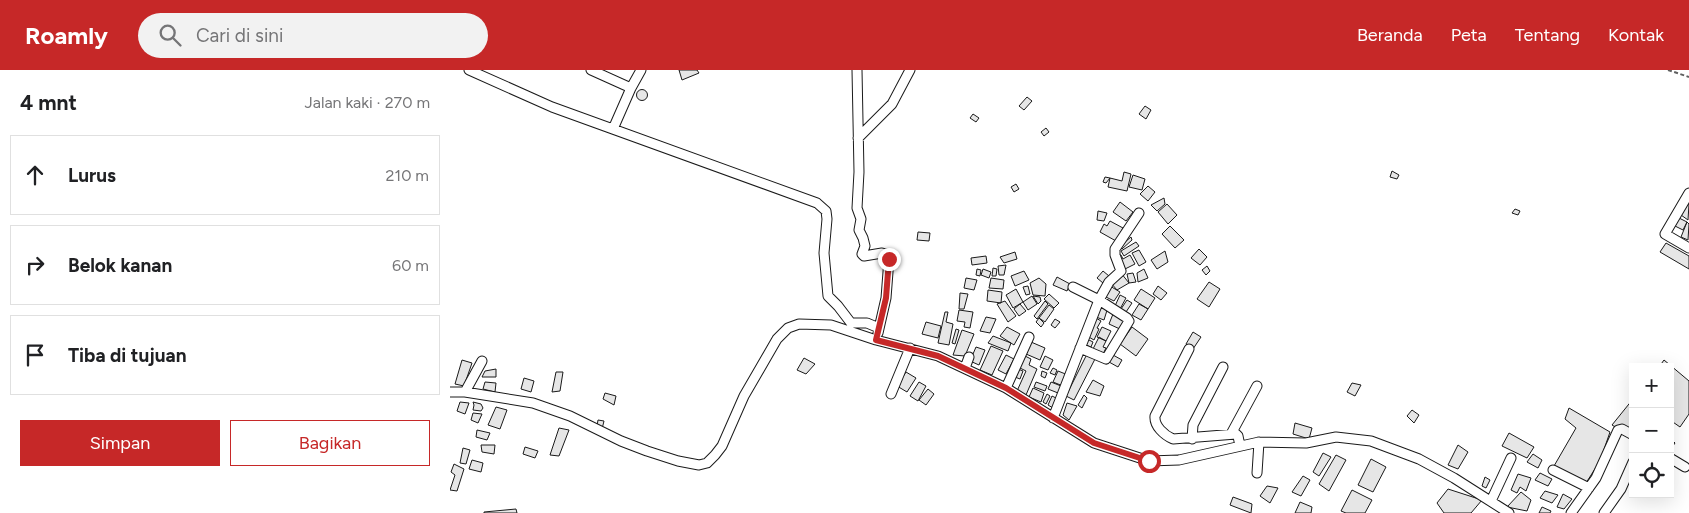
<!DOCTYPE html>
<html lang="id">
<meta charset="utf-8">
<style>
:root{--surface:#fff;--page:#f2f2f2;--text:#202124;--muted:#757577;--line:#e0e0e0;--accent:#c62828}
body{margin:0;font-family:Figtree,sans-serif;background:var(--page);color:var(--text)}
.controls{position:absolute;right:15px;bottom:15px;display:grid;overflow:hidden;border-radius:0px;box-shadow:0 5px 20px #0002}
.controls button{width:45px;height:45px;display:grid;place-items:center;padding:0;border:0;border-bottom:1px solid var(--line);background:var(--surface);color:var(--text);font:25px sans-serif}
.stop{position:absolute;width:15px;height:15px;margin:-11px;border:4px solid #c62828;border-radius:50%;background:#fff}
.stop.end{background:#c62828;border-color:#fff;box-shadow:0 1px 5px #0008}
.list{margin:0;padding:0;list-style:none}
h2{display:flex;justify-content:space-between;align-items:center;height:65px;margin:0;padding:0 20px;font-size:21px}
h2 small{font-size:16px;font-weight:400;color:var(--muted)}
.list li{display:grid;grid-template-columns:32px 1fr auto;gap:15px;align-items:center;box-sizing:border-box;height:80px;margin:0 10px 10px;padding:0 10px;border:1px solid var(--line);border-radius:0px}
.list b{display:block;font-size:19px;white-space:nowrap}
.list em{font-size:16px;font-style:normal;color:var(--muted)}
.actions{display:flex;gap:10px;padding:15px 20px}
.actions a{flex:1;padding:11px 0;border:1px solid var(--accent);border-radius:0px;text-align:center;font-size:18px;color:var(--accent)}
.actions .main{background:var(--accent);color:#fff}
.icon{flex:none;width:28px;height:28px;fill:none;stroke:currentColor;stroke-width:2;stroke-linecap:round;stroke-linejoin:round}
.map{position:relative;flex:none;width:1239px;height:443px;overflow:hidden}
header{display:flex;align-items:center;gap:30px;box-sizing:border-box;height:70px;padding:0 25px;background:var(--accent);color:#fff}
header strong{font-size:24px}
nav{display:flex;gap:28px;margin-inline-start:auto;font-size:18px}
.search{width:350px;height:45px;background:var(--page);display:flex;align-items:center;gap:12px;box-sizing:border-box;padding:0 18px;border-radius:28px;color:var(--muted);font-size:19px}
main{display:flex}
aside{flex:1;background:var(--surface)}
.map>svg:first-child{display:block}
</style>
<header>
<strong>Roamly</strong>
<div class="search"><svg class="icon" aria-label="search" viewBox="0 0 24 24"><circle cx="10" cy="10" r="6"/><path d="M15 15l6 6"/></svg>Cari di sini</div>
<nav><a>Beranda</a><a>Peta</a><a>Tentang</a><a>Kontak</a></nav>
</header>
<main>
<aside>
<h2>4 mnt<small>Jalan kaki · 270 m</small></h2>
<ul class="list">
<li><svg class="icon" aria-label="ahead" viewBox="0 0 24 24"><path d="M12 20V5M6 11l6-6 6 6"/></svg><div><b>Lurus</b></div><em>210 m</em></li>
<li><svg class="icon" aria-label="right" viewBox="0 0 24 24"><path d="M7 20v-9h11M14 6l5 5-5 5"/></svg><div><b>Belok kanan</b></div><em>60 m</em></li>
<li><svg class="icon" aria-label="arrive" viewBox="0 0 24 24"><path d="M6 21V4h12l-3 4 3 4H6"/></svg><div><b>Tiba di tujuan</b></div></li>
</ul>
<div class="actions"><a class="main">Simpan</a><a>Bagikan</a></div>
</aside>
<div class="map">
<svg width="1239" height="443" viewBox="0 0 1239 443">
<rect width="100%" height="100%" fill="#fff"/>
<path fill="#e6e6e6" stroke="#1a1a1a" d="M 229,0 L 247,0 L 249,3 L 232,10 Z
M186.5 25a5.5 5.5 0 1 1 11 0a5.5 5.5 0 1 1-11 0Z
M 577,27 L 582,31 L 574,40 L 569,36 Z
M 695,36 L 701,40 L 696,49 L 689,44 Z
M 523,44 L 529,48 L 526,52 L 520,48 Z
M 596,58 L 599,62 L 594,66 L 591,62 Z
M 942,101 L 949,105 L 947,109 L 940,107 Z
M 674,102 L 681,104 L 677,121 L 658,117 L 660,108 L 672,111 Z
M 683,105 L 695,109 L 692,120 L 679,117 Z
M 655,107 L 660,108 L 656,113 L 653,112 Z
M 566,114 L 569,119 L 564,122 L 561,117 Z
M 698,116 L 705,122 L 698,131 L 690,124 Z
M 714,128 L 715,134 L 707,141 L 701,135 Z
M 670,132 L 683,142 L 676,151 L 663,142 Z
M 717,134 L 727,145 L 718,154 L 708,142 Z
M 1238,134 L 1239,134 L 1238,150 L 1231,145 Z
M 1065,139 L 1070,141 L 1068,145 L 1062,143 Z
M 648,141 L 657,143 L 654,151 L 647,150 Z
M 1229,148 L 1237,152 L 1233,160 L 1225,156 Z
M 660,151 L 673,158 L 666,171 L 650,162 L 654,154 L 657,156 Z
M 1237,152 L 1239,154 L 1238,170 L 1231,167 Z
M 720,156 L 734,170 L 725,178 L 712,164 Z
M 468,162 L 480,163 L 479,171 L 467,170 Z
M 681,167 L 682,170 L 672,179 L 669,177 Z
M 686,172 L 689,176 L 674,186 L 671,181 Z
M 1216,173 L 1239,186 L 1239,199 L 1210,182 Z
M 749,179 L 757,187 L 750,195 L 741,188 Z
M 689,180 L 696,192 L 689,196 L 682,183 Z
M 715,181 L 718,192 L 707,199 L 701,190 Z
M 565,182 L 567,189 L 554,193 L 550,187 Z
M 671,185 L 673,189 L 680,185 L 685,194 L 673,200 L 666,187 Z
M 536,186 L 537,193 L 522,195 L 521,188 Z
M 556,195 L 554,205 L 549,205 L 548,196 Z
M 757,196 L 760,201 L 756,205 L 752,200 Z
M 543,198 L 547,199 L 546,206 L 542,206 Z
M 527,199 L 531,200 L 530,206 L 526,205 Z
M 533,199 L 541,202 L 539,208 L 531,205 Z
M 694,199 L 698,208 L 688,212 L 687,203 Z
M 574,201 L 579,210 L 565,216 L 561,206 Z
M 653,201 L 659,206 L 653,213 L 647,208 Z
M 671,203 L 679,213 L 667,220 L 660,212 Z
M 683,203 L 686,212 L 679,213 L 677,204 Z
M 607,207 L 620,214 L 617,221 L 603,215 Z
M 516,208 L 527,210 L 524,220 L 514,218 Z
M 541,208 L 554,210 L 553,219 L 539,218 Z
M 589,208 L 596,214 L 595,226 L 583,225 L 580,213 Z
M 759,212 L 770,219 L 759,237 L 747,229 Z
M 578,216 L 580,224 L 576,225 L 573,217 Z
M 660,216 L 670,222 L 664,231 L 654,226 Z
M 708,216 L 717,223 L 711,230 L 703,224 Z
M 566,219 L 573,232 L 563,238 L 556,225 Z
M 691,219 L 705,228 L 698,239 L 684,230 Z
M 538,220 L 552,222 L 551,233 L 537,231 Z
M 510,223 L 518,224 L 514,239 L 509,239 Z
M 599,224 L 609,233 L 604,238 L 594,229 Z
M 670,225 L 676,228 L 670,239 L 665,236 Z
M 582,226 L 587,234 L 578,240 L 573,232 Z
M 583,226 L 590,227 L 591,231 L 588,234 Z
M 677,230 L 682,233 L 676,242 L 671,239 Z
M 555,231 L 566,246 L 558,252 L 547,234 Z
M 595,231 L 598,234 L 587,249 L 584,246 Z
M 570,234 L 576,241 L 569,246 L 564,239 Z
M 689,234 L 698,239 L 691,250 L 682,245 Z
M 599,235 L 604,239 L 595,252 L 589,248 Z
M 650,235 L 658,237 L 654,250 L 646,247 Z
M 509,240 L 523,242 L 520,258 L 514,257 L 515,252 L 507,251 Z
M 495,242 L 498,242 L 496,252 L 503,254 L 499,275 L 488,273 Z
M 663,244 L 677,250 L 672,260 L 659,254 Z
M 536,247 L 546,249 L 540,263 L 530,261 Z
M 589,248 L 594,253 L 591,257 L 586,252 Z
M 646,248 L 651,251 L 647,258 L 649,259 L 644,270 L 637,266 Z
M 605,249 L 610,252 L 605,258 L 601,255 Z
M 476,252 L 491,256 L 488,268 L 472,264 Z
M 557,257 L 570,264 L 564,275 L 550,266 Z
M 652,257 L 661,261 L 656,271 L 647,267 Z
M 682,257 L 698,269 L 686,286 L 670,274 Z
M 506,259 L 509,260 L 505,274 L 502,273 Z
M 512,260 L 524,264 L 515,286 L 503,285 Z
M 743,262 L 751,267 L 743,279 L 736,274 Z
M 543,266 L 561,273 L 558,281 L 538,273 Z
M 649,267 L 656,271 L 653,277 L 656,278 L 652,286 L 642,281 Z
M 637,269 L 643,272 L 641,277 L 634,274 Z
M 581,272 L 595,278 L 590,290 L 576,284 Z
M 541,276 L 553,281 L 542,305 L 530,300 Z
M 526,277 L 535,280 L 529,295 L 520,291 Z
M 637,284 L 645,289 L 624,330 L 616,326 Z
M 556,285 L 564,289 L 556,304 L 548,300 Z
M 573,285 L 581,289 L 579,295 L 587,299 L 576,325 L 567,321 L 576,301 L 568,297 Z
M 663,285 L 672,290 L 668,297 L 659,292 Z
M 595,286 L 603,290 L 598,300 L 590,297 Z
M 354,288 L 365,294 L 356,304 L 347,300 Z
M 12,290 L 22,293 L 14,316 L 5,314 Z
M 1214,290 L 1239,311 L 1239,344 L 1230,357 L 1220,350 L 1220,297 L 1209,297 Z
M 603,298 L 607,300 L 605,305 L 600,303 Z
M 46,299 L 46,307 L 32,307 L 35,301 Z
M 568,299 L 573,301 L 570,309 L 565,307 Z
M 592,301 L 597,303 L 595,308 L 591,306 Z
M 608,301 L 618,305 L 613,316 L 603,312 Z
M 106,302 L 113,302 L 110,321 L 102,322 Z
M 456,302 L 466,308 L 457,322 L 447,316 Z
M 74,308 L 84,311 L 81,322 L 71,319 Z
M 643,310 L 654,316 L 650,326 L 636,322 Z
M 35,312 L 46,313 L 45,322 L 33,319 Z
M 469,312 L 476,316 L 468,331 L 460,326 Z
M 586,312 L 597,316 L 595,321 L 584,317 Z
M 601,312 L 611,316 L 608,323 L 598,319 Z
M 902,313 L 911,315 L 905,326 L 897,322 Z
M 583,318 L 594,323 L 591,332 L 579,327 Z
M 478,319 L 484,324 L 476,335 L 469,330 Z
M 155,323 L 166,326 L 164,335 L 153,329 Z
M 597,324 L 600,326 L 596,334 L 593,332 Z
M 634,325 L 637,328 L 632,338 L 628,335 Z
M 602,326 L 608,329 L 603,338 L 598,335 Z
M 1183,329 L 1183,368 L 1162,355 Z
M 10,332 L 19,333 L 15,344 L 7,341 Z
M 23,332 L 31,334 L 33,338 L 31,341 L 23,340 L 24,335 Z
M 617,333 L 627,336 L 619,350 L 613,345 Z
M 46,337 L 57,340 L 50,359 L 38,355 Z
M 1119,338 L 1160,362 L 1150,391 L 1136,413 L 1104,396 L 1126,358 L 1115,349 Z
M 962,340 L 969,345 L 964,353 L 957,346 Z
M 23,343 L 32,344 L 28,353 L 21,350 Z
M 148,350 L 154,351 L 152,359 L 147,356 Z
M 845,353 L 862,358 L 859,369 L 843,364 Z
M 109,358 L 119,360 L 109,386 L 100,385 Z
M 27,360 L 40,363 L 37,370 L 26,367 Z
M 1059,363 L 1084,377 L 1077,388 L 1052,376 Z
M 1220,368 L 1225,373 L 1220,380 Z
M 31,375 L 45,375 L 44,384 L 32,382 Z
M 1008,375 L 1018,382 L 1008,399 L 998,395 Z
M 75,377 L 88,381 L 85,388 L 73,384 Z
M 13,378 L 20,380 L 16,394 L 10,393 Z
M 873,383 L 881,387 L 869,406 L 863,402 Z
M 1083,384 L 1092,390 L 1088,398 L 1077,392 Z
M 886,385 L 896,390 L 879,421 L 869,414 Z
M 921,389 L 936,397 L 923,422 L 908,415 Z
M 22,390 L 33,393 L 31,402 L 19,399 Z
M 4,394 L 14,399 L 7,421 L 0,420 L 5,405 L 1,402 Z
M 1090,403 L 1102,409 L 1098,416 L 1085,410 Z
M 1068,404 L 1081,408 L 1076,421 L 1070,417 L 1067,423 L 1061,420 Z
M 853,406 L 860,410 L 851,426 L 842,422 Z
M 1035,407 L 1040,410 L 1036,418 L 1032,416 Z
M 817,416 L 828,418 L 820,433 L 810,426 Z
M 998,419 L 1032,430 L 1021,443 L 994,443 L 987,433 Z
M 902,420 L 922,430 L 915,443 L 896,443 L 891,441 Z
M 1095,421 L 1108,425 L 1102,433 L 1090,428 Z
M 1071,422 L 1081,430 L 1077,441 L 1057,437 Z
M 1113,424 L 1122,429 L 1114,439 L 1107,437 Z
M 783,427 L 802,434 L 801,443 L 780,435 Z
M 850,432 L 862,437 L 861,443 L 845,443 Z
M 1092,437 L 1101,441 L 1100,443 L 1089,443 Z
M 66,439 L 67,443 L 34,443 L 34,442 Z"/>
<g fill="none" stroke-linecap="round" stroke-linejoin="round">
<g stroke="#1a1a1a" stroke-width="11">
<path id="minor" d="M 19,0 L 102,37 L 367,133 L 376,141 L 377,149 L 374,183 L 378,226 L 388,236 L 401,253 L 417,253 L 429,258
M 141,0 L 181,18 L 163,59
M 407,0 L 409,102 L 407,138 L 411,149 L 409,160 L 413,168 L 415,176 L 412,184 L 414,186 L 432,183 L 436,184 L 439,189 L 436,228 L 428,263
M 181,18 L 191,0
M 408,68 L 442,34 L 460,0
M 1239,123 L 1215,164 L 1239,178
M 623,217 L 649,230 L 677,248 L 679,251 L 656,289 L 630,278
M 739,279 L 705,346 C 704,356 714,365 723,369 L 786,364 L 788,366 L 790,376
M 515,298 L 519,287
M 556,318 L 579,267
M 0,322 L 15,322 L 83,333 L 120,346 L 171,371 L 197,381 L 228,391 L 249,395 L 257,393 L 265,385 L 272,376 L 294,326 L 327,269 L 338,258 L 349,254 L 381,255 L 426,270 L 488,286 L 556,318 L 644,373 L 699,391 L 729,390 L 809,372 L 856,373 L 886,367 L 921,371 L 969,389 L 1004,408 L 1059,443
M 15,322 L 32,291
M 441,324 L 460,278
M 603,348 L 649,230 L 659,212 L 671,201 L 665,185 L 665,179 L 689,143
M 781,364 L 807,316
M 742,369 L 743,355 L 773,297
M 1220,388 L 1235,397
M 1103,400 L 1139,418
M 807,403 L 809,372
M 1041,431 L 1061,388
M 1121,443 L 1146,408 L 1168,360 L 1172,359 L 1183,365
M 1154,443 L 1171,419 L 1183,392"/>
</g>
<path stroke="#5f5f5f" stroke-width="2" stroke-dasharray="4 2.5" stroke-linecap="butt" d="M 1218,0 L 1239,7"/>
<use href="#minor" stroke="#fff" stroke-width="9"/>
</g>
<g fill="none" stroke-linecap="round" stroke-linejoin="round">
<path stroke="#c62828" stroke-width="6" d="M 439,189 L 436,228 L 426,270 L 488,286 L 556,318 L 644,373 L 699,391"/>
</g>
</svg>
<div class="controls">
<button>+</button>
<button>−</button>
<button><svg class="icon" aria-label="locate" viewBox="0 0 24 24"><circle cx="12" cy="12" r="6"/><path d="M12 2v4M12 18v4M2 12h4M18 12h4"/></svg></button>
</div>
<div class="stop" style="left:699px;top:391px"></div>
<div class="stop end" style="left:439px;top:189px"></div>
</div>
</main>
